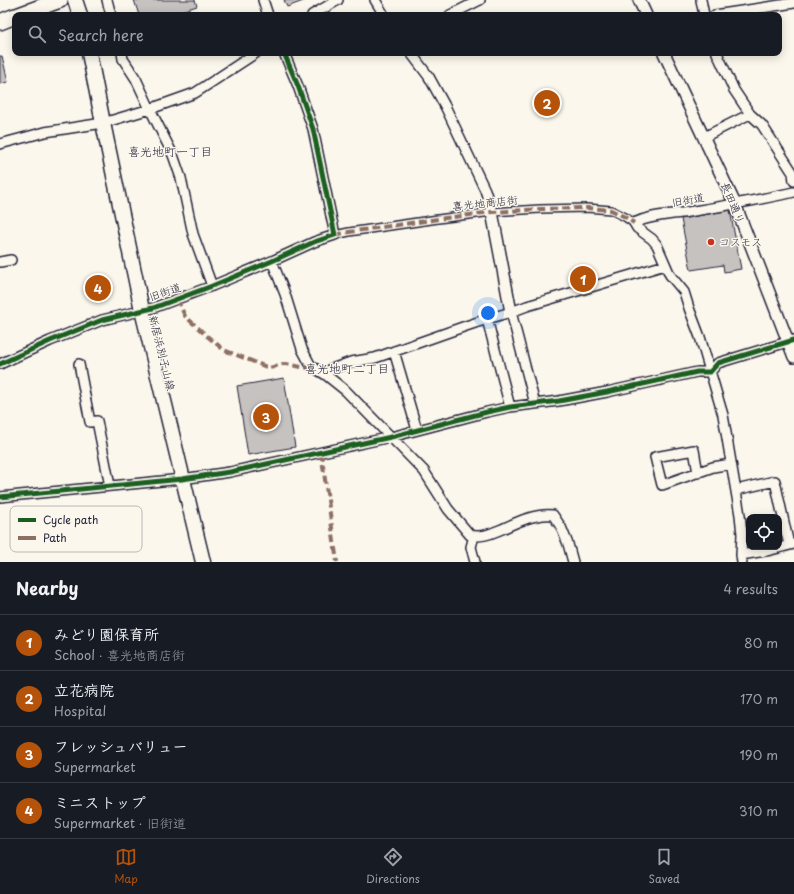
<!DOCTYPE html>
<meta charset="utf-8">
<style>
:root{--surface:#171b24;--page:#242831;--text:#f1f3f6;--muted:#9ea1a6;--line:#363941;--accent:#b45309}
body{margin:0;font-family:"Playpen Sans","Klee One",sans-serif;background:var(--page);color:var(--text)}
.controls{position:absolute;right:12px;bottom:12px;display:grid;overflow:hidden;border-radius:8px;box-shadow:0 2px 10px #0003}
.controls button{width:36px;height:36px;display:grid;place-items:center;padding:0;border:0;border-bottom:1px solid var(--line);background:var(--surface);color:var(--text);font:20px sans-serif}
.you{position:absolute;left:488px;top:313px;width:14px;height:14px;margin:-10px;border:3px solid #fff;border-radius:50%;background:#1a73e8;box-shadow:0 0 0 6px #1a73e833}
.badge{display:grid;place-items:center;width:26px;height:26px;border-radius:50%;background:var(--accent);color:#fff;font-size:13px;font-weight:700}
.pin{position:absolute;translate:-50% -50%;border:2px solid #fff;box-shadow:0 1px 4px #0006}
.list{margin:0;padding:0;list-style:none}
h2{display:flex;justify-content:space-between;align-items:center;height:52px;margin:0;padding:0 16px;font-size:17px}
h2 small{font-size:13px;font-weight:400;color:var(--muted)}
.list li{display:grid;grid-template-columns:26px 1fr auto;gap:12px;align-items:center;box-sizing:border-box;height:56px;padding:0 16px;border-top:1px solid var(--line)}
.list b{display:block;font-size:15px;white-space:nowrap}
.list p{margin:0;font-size:13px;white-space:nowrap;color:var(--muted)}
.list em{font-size:13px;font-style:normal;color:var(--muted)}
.icon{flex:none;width:22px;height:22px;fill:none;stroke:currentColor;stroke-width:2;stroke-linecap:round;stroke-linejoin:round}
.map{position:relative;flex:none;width:794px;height:562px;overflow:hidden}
.search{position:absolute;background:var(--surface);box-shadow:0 2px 10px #0003;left:12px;right:12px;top:12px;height:44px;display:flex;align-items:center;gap:10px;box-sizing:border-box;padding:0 14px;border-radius:8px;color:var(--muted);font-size:15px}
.sheet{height:276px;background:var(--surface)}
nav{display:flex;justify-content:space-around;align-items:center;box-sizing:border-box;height:56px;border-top:1px solid var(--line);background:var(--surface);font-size:11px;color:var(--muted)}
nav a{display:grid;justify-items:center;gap:2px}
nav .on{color:var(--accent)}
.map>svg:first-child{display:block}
</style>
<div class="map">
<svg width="794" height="562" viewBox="0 0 794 562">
<rect width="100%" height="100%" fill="#fbf7ec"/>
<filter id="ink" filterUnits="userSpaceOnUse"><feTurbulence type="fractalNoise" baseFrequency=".025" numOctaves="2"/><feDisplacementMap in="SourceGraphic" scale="8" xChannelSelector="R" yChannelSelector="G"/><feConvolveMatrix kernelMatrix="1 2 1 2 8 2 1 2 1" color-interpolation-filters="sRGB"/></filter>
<g filter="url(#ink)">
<path fill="#c6c2c0" stroke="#22223b" d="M 134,0 L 195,0 L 197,6 L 168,15 L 139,15 Z
M 284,0 L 306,0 L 287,7 Z
M 0,56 L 2,56 L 8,82 L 0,84 Z
M 730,210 L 741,269 L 724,272 L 723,265 L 691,270 L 681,219 Z
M 102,275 L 107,297 L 93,300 L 89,278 Z
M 284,378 L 295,447 L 248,455 L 237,386 Z"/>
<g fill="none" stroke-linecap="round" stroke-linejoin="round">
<g stroke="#22223b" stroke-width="10">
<path id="pedestrian" d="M 335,235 L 349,232 L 438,219 L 492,212 L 540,209 L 587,208 L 611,210 L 625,217 L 634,223"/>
</g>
<g stroke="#22223b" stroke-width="12">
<path id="minor" d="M 107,0 L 111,15
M 263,0 L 268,15
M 375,0 L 384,15
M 701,0 L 704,15
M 312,15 L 338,0
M 450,15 L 480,0
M 715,15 L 794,3
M 122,53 L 123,59 L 136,79 L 150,109 L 173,155 L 181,178 L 193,234 L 212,286
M 411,53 L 429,77 L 445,106 L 485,190 L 492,212
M 717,53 L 734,90 L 750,114 L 762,125 L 793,173 L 794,181
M 704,137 L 750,114
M 0,144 L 45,132 L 103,123 L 150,109 L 195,93 L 256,53
M 272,261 L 285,294 L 302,349 L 311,366 L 326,375 L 346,391 L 424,471 L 448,509 L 470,535 C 482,538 492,533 502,529 C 517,522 536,513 553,515 L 561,527 L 568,544 L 573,562
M 0,262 L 11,260
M 511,312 L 535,404
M 487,319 L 510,407
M 394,351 L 417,430
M 0,364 L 50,341 L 102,320 L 153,308 L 212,286 L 272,261 L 314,242 L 335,235 L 313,129 L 298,86 L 284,53
M 79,364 L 90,422 L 97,421 L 110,486
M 326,375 L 329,370 L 351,362 L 375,358 L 463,327 L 487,319 L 511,312 L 527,306 L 665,265
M 698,473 L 694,450 L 655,457 L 662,485 L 713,467 L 731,464
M 736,490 L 775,481 L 789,545
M 0,497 L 182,479 L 230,472 L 391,437 L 487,412 L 510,407 L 559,401 L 607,392 L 697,372 L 710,372 L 718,363 L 794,340
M 474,536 L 471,547 L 475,562
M 741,555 L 771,550 L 794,544
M 742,562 L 741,555 L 742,534 L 740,515 L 723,415 L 700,337 L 689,308 L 684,292 L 670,275 L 657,245 L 652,239 L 637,228 L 634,223 C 651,215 670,215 688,212 C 724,206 759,200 794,192"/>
</g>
<g stroke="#22223b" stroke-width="14">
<path id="tertiary" d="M 639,0 L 646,15
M 664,53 L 735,204 L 794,357
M 492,212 L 511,312"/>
</g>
<g stroke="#22223b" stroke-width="17">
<path id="primary" d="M 75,0 L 80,15
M 89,53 L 103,123 L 142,310 L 203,562"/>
</g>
<g stroke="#22223b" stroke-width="18">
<path id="trunk" d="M 19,15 L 60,0
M 0,22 L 15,16"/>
</g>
<use href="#pedestrian" stroke="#fbf7ec" stroke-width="7"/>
<use href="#minor" stroke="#fbf7ec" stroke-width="9"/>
<use href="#tertiary" stroke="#fbf7ec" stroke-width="11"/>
<use href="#primary" stroke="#fbf7ec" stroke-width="14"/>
<use href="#trunk" stroke="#fbf7ec" stroke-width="15"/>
<path stroke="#8d6e63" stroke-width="4" stroke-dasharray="8 4" stroke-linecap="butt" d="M 335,235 L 349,232 L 438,219 L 492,212 L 540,209 L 587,208 L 611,210 L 625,217 L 634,223
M 177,299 L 185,316 L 207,336 L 224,350 L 269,368 C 275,367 279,364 285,364 C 294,364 303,370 311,366
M 321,452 L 337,562"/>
<g stroke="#fbf7ec" stroke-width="8">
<path id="cycleway" d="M 0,364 L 50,341 L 102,320 L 153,308 L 212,286 L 272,261 L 314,242 L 335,235 L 313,129 L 298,86 L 284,53
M 0,497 L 182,479 L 230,472 L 391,437 L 487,412 L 510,407 L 559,401 L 607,392 L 697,372 L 710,372 L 718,363 L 794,340"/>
</g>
<use href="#cycleway" stroke="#1b5e20" stroke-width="5"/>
</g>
</g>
<circle fill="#c8321e" stroke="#fbf7ec" stroke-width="1.5" cx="711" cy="242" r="4"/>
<g text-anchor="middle" stroke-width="3" stroke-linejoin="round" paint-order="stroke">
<g font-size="11" fill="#22223b" stroke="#fbf7ec">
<text transform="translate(688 200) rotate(-10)" y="4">旧街道</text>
<text transform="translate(485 203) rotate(-6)" y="4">喜光地商店街</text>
<text transform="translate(733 203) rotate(67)" y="4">長田通り</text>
<text transform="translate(165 292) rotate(-19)" y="4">旧街道</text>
<text transform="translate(162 353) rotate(76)" y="4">新居浜別子山線</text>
</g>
<g font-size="11" fill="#22223b" stroke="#fbf7ec" text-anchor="start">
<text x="719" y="246">コスモス</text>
</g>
<g font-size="12" fill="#22223b" stroke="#fbf7ec">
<text x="170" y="156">喜光地町一丁目</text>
<text x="347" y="373">喜光地町二丁目</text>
</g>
</g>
<rect x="10" y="506" width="132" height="46" rx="6" fill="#fbf7ec" stroke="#bab7b7" stroke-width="1"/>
<rect x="18" y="518" width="18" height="4" fill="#1b5e20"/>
<rect x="18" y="536" width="18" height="4" fill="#8d6e63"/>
<g font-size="11" fill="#22223b">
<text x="43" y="524">Cycle path</text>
<text x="43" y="542">Path</text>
</g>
</svg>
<div class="controls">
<button><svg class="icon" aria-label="locate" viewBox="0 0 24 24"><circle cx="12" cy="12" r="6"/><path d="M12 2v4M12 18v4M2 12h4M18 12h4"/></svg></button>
</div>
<div class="you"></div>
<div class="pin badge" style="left:583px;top:279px">1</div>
<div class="pin badge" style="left:547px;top:103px">2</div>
<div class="pin badge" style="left:266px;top:417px">3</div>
<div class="pin badge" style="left:98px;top:288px">4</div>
<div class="search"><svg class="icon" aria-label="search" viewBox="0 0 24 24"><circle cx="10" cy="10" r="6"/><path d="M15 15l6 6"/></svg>Search here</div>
</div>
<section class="sheet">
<h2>Nearby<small>4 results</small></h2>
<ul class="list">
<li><span class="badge">1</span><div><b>みどり園保育所</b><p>School · 喜光地商店街</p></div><em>80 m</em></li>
<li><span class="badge">2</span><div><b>立花病院</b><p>Hospital</p></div><em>170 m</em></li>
<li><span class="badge">3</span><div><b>フレッシュバリュー</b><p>Supermarket</p></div><em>190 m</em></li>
<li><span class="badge">4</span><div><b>ミニストップ</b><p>Supermarket · 旧街道</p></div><em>310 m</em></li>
</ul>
</section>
<nav>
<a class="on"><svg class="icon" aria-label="map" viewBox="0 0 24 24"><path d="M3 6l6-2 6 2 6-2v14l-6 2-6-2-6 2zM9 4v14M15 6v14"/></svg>Map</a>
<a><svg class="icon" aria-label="directions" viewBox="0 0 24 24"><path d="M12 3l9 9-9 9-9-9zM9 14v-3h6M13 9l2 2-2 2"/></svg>Directions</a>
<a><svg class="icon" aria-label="saved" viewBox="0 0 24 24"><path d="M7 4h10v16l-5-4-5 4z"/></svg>Saved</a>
</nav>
